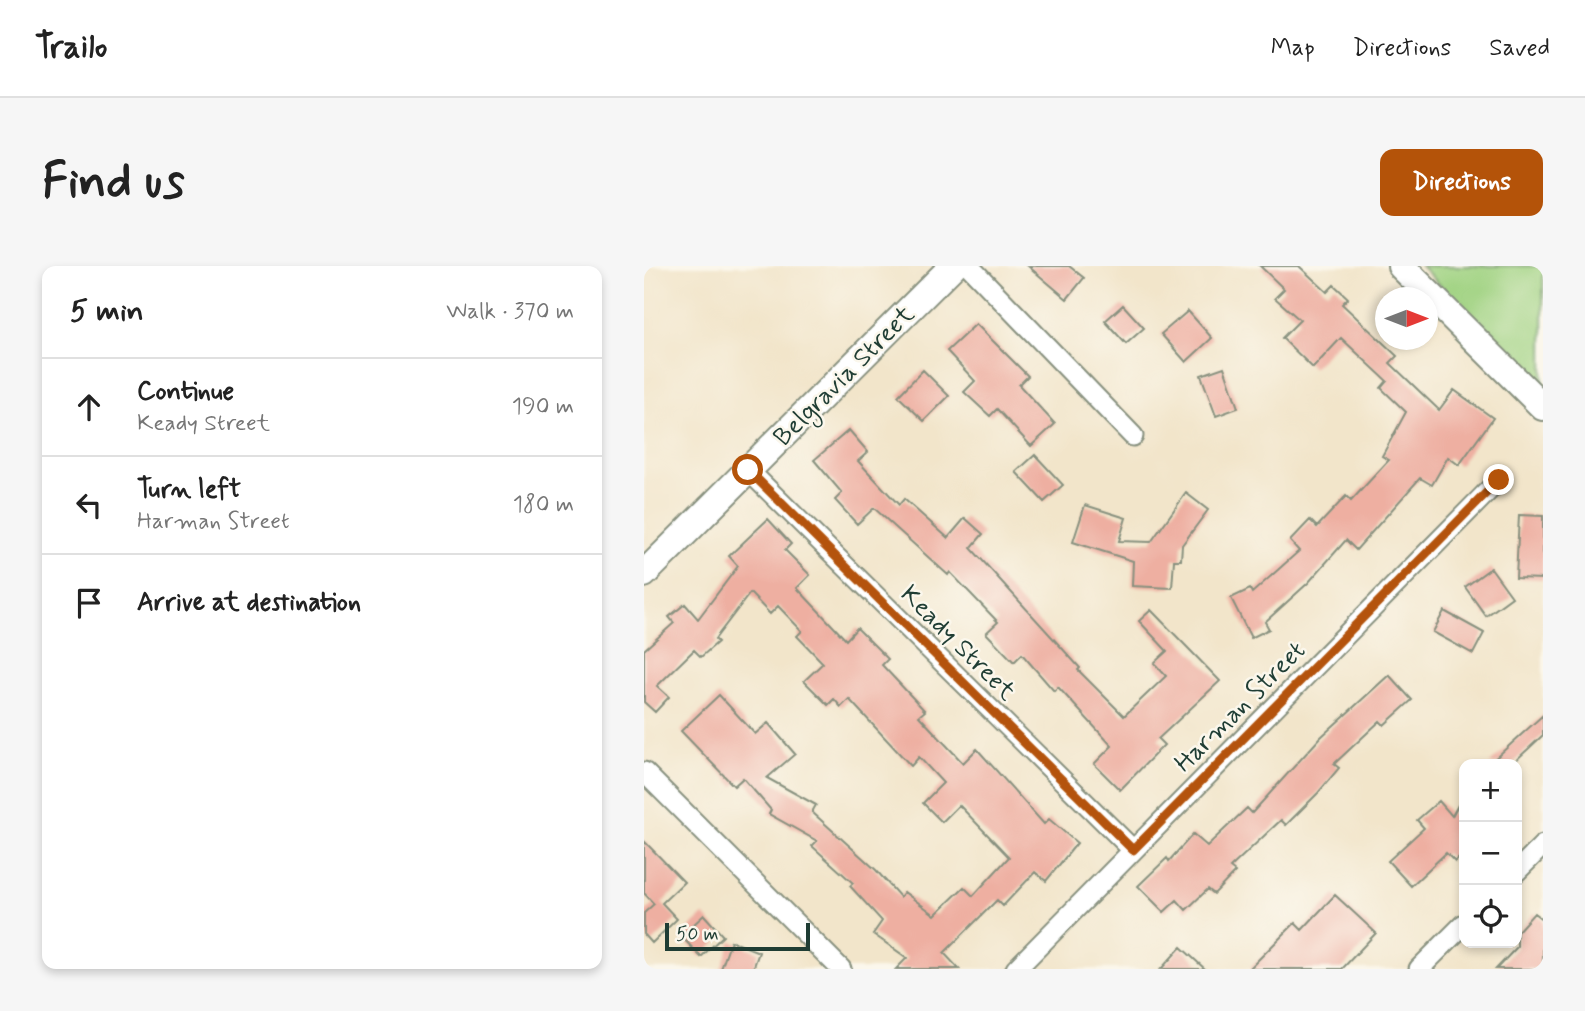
<!DOCTYPE html>
<meta charset="utf-8">
<style>
:root{--surface:#fff;--page:#f6f6f6;--text:#222;--muted:#767676;--line:#e0e0e0;--accent:#b45309}
body{margin:0;font-family:Mynerve,sans-serif;background:var(--page);color:var(--text)}
.controls{position:absolute;right:21px;bottom:21px;display:grid;overflow:hidden;border-radius:14px;box-shadow:0 4px 10px #0003}
.controls button{width:63px;height:63px;display:grid;place-items:center;padding:0;border:0;border-bottom:2px solid var(--line);background:var(--surface);color:var(--text);font:35px sans-serif}
.compass{position:absolute;left:731px;top:21px;width:63px;height:63px;border-radius:50%;background:var(--surface);box-shadow:0 4px 10px #0003;rotate:90deg}
.scale{position:absolute;left:21px;bottom:18px;width:145px;box-sizing:border-box;padding-left:7px;border:4px solid #1f3d34;border-top:0;font-size:19px;line-height:24px;white-space:nowrap;color:#1f3d34;-webkit-text-stroke:5px #fbf7ec;paint-order:stroke}
.stop{position:absolute;width:21px;height:21px;margin:-16px;border:5px solid #b45309;border-radius:50%;background:#fff}
.stop.end{background:#b45309;border-color:#fff;box-shadow:0 2px 7px #0008}
.list{margin:0;padding:0;list-style:none}
h2{display:flex;justify-content:space-between;align-items:center;height:91px;margin:0;padding:0 28px;font-size:30px}
h2 small{font-size:23px;font-weight:400;color:var(--muted)}
.list li{display:grid;grid-template-columns:46px 1fr auto;gap:21px;align-items:center;box-sizing:border-box;height:98px;padding:0 28px;border-top:2px solid var(--line)}
.list b{display:block;font-size:26px;white-space:nowrap}
.list p{margin:0;font-size:23px;white-space:nowrap;color:var(--muted)}
.list em{font-size:23px;font-style:normal;color:var(--muted)}
.icon{flex:none;width:38px;height:38px;fill:none;stroke:currentColor;stroke-width:2;stroke-linecap:round;stroke-linejoin:round}
.map{position:relative;flex:none;width:899px;height:703px;overflow:hidden;border-radius:14px}
header{display:flex;align-items:center;gap:42px;box-sizing:border-box;height:98px;padding:0 35px;background:var(--surface);border-bottom:2px solid var(--line)}
header strong{font-size:33px}
nav{display:flex;gap:38px;margin-inline-start:auto;font-size:24px}
.intro{display:flex;align-items:center;justify-content:space-between;box-sizing:border-box;height:168px;padding:0 42px}
h1{margin:0;font-size:49px}
.button{padding:18px 32px;border-radius:14px;background:var(--accent);color:#fff;font-size:24px;font-weight:700}
main{display:flex;gap:42px;padding:0 42px}
aside{flex:1;background:var(--surface);border-radius:14px;box-shadow:0 4px 10px #0003}
.map>svg:first-child{display:block}
</style>
<header>
<strong>Trailo</strong>
<nav><a>Map</a><a>Directions</a><a>Saved</a></nav>
</header>
<div class="intro"><h1>Find us</h1><a class="button">Directions</a></div>
<main>
<aside>
<h2>5 min<small>Walk · 370 m</small></h2>
<ul class="list">
<li><svg class="icon" aria-label="ahead" viewBox="0 0 24 24"><path d="M12 20V5M6 11l6-6 6 6"/></svg><div><b>Continue</b><p>Keady Street</p></div><em>190 m</em></li>
<li><svg class="icon" aria-label="left" viewBox="0 0 24 24"><path d="M17 20v-9H6M10 6l-5 5 5 5"/></svg><div><b>Turn left</b><p>Harman Street</p></div><em>180 m</em></li>
<li><svg class="icon" aria-label="arrive" viewBox="0 0 24 24"><path d="M6 21V4h12l-3 4 3 4H6"/></svg><div><b>Arrive at destination</b></div></li>
</ul>
</aside>
<div class="map">
<svg width="899" height="703" viewBox="0 0 899 703">
<rect width="100%" height="100%" fill="#fbf7ec"/>
<filter id="ink" filterUnits="userSpaceOnUse"><feTurbulence type="fractalNoise" baseFrequency=".0143" numOctaves="2"/><feDisplacementMap in="SourceGraphic" scale="14" xChannelSelector="R" yChannelSelector="G"/><feConvolveMatrix kernelMatrix="1 2 1 2 8 2 1 2 1" color-interpolation-filters="sRGB"/></filter>
<filter id="wash" filterUnits="userSpaceOnUse"><feTurbulence type="fractalNoise" baseFrequency=".00686" numOctaves="4" result="noise"/><feDisplacementMap in="SourceGraphic" scale="28" xChannelSelector="R" yChannelSelector="G"/><feGaussianBlur stdDeviation="1.57" result="paint"/><feColorMatrix in="noise" values="0 0 0 0 0 0 0 0 0 0 0 0 0 0 0 0 0 1.4 0 .05"/><feComposite in="paint" operator="in"/></filter>
<g filter="url(#wash)">
<rect width="100%" height="100%" fill="#f2e5ca"/>
<path fill="#a1d383" stroke="#60885c" stroke-width="2" d="M 777,0 L 899,0 L 899,123 Z"/>
<g id="blocks">
<path fill="#eeafa1" d="M 384,0 L 425,0 L 440,12 L 423,33 Z
M 616,0 L 655,0 L 683,26 L 690,19 L 704,32 L 698,38 L 753,90 L 746,97 L 795,144 L 810,124 L 849,152 L 815,199 L 804,191 L 788,219 L 776,212 L 712,284 L 702,274 L 664,317 L 621,356 L 625,363 L 607,372 L 587,332 L 606,323 L 608,327 L 655,285 L 646,275 L 666,254 L 673,261 L 702,230 L 707,235 L 745,194 L 738,190 L 762,146 L 737,122 L 743,115 L 697,72 L 669,102 L 638,72 L 656,54 L 631,32 L 640,23 Z
M 479,39 L 500,62 L 482,78 L 461,55 Z
M 544,45 L 568,72 L 542,96 L 517,68 Z
M 332,58 L 384,110 L 375,119 L 411,158 L 387,180 L 353,143 L 346,150 L 320,126 L 331,115 L 303,85 Z
M 580,101 L 594,142 L 572,150 L 557,109 Z
M 279,104 L 305,130 L 280,155 L 254,130 Z
M 205,164 L 224,186 L 214,195 L 255,239 L 260,233 L 304,272 L 321,252 L 339,268 L 327,282 L 436,402 L 434,404 L 480,450 L 522,410 L 510,397 L 523,385 L 495,355 L 507,344 L 576,415 L 514,473 L 520,479 L 476,524 L 450,498 L 468,480 L 414,421 L 410,425 L 378,388 L 370,396 L 342,367 L 354,356 L 306,306 L 304,309 L 230,242 L 213,258 L 191,234 L 198,227 L 170,194 Z
M 391,189 L 419,219 L 400,236 L 372,206 Z
M 542,227 L 564,244 L 538,279 L 537,294 L 530,294 L 528,322 L 488,320 L 489,295 L 429,276 L 441,239 L 482,252 L 475,275 L 507,276 Z
M 875,249 L 899,250 L 899,313 L 872,312 Z
M 124,253 L 147,278 L 141,284 L 166,309 L 153,322 L 202,374 L 213,362 L 244,393 L 238,399 L 281,445 L 275,450 L 319,497 L 333,483 L 400,558 L 405,553 L 433,577 L 402,615 L 391,606 L 359,640 L 353,634 L 300,687 L 315,703 L 252,703 L 263,692 L 229,668 L 238,655 L 206,620 L 209,617 L 168,580 L 173,575 L 125,548 L 127,544 L 99,512 L 90,520 L 37,465 L 75,429 L 111,468 L 124,457 L 151,488 L 123,512 L 172,539 L 168,546 L 232,604 L 256,631 L 260,626 L 291,649 L 320,621 L 329,630 L 365,591 L 315,539 L 298,556 L 279,537 L 299,517 L 275,491 L 267,500 L 205,433 L 197,441 L 190,433 L 184,439 L 160,415 L 179,397 L 153,370 L 158,365 L 134,340 L 126,348 L 106,327 L 71,373 L 74,376 L 57,391 L 50,384 L 13,420 L 25,431 L 11,446 L 0,436 L 0,384 L 30,357 L 25,351 L 41,338 L 54,353 L 94,300 L 85,290 Z
M 847,302 L 868,331 L 842,350 L 821,321 Z
M 800,345 L 840,367 L 829,388 L 789,366 Z
M 745,409 L 768,434 L 740,459 L 736,455 L 690,498 L 695,502 L 674,527 L 642,559 L 637,554 L 586,602 L 591,606 L 570,628 L 564,623 L 542,644 L 533,634 L 520,646 L 494,620 L 523,592 L 525,595 L 549,568 L 563,580 L 603,542 L 608,547 L 677,471 Z
M 899,449 L 899,469 L 868,498 L 845,498 Z
M 820,528 L 820,587 L 811,596 L 802,587 L 767,620 L 744,595 L 780,562 L 773,554 L 795,535 L 808,550 Z
M 0,575 L 40,616 L 18,637 L 33,653 L 8,677 L 0,668 L 0,647 L 10,638 L 0,627 Z
M 691,629 L 732,667 L 698,703 L 605,703 L 651,657 L 658,664 Z
M 890,647 L 899,654 L 899,703 L 852,703 L 873,681 L 873,666 Z
M 60,649 L 79,670 L 57,691 L 37,670 Z
M 87,675 L 115,686 L 109,703 L 77,703 Z
M 537,681 L 561,703 L 517,703 Z"/>
</g>
</g>
<g filter="url(#ink)">
<use href="#blocks" fill-opacity="0" stroke="#88917f" stroke-width="2"/>
<g fill="none" stroke-linecap="round" stroke-linejoin="round">
<g stroke="#88917f" stroke-width="23">
<path id="street" d="M 325,0 L 489,170
M 104,204 L 489,584
M 0,506 L 197,703
M 873,605 L 899,579
M 372,703 L 855,214
M 775,703 L 820,658"/>
</g>
<g stroke="#88917f" stroke-width="30">
<path id="secondary" d="M 757,0 L 899,141
M 0,308 L 309,0"/>
</g>
<use href="#street" stroke="#fff" stroke-width="19"/>
<use href="#secondary" stroke="#fff" stroke-width="26"/>
</g>
</g>
<g fill="none" stroke-linecap="round" stroke-linejoin="round" filter="url(#ink)">
<path stroke="#b45309" stroke-width="9" d="M 104,204 L 489,584 L 855,214"/>
</g>
<g text-anchor="middle" stroke-width="5" stroke-linejoin="round" paint-order="stroke">
<g font-size="26" fill="#1f3d34" stroke="#fbf7ec">
<text transform="translate(199 109) rotate(-45)" y="9">Belgravia Street</text>
<text transform="translate(315 376) rotate(45)" y="9">Keady Street</text>
<text transform="translate(595 440) rotate(-45)" y="9">Harman Street</text>
</g>
</g>
</svg>
<div class="controls">
<button>+</button>
<button>−</button>
<button><svg class="icon" aria-label="locate" viewBox="0 0 24 24"><circle cx="12" cy="12" r="6"/><path d="M12 2v4M12 18v4M2 12h4M18 12h4"/></svg></button>
</div>
<svg class="compass" viewBox="-18 -18 36 36"><path d="M0-13l5 13h-10z" fill="#e53935"/><path d="M0 13l5-13h-10z" fill="#767676"/></svg>
<div class="scale">50 m</div>
<div class="stop" style="left:104px;top:204px"></div>
<div class="stop end" style="left:855px;top:214px"></div>
</div>
</main>
